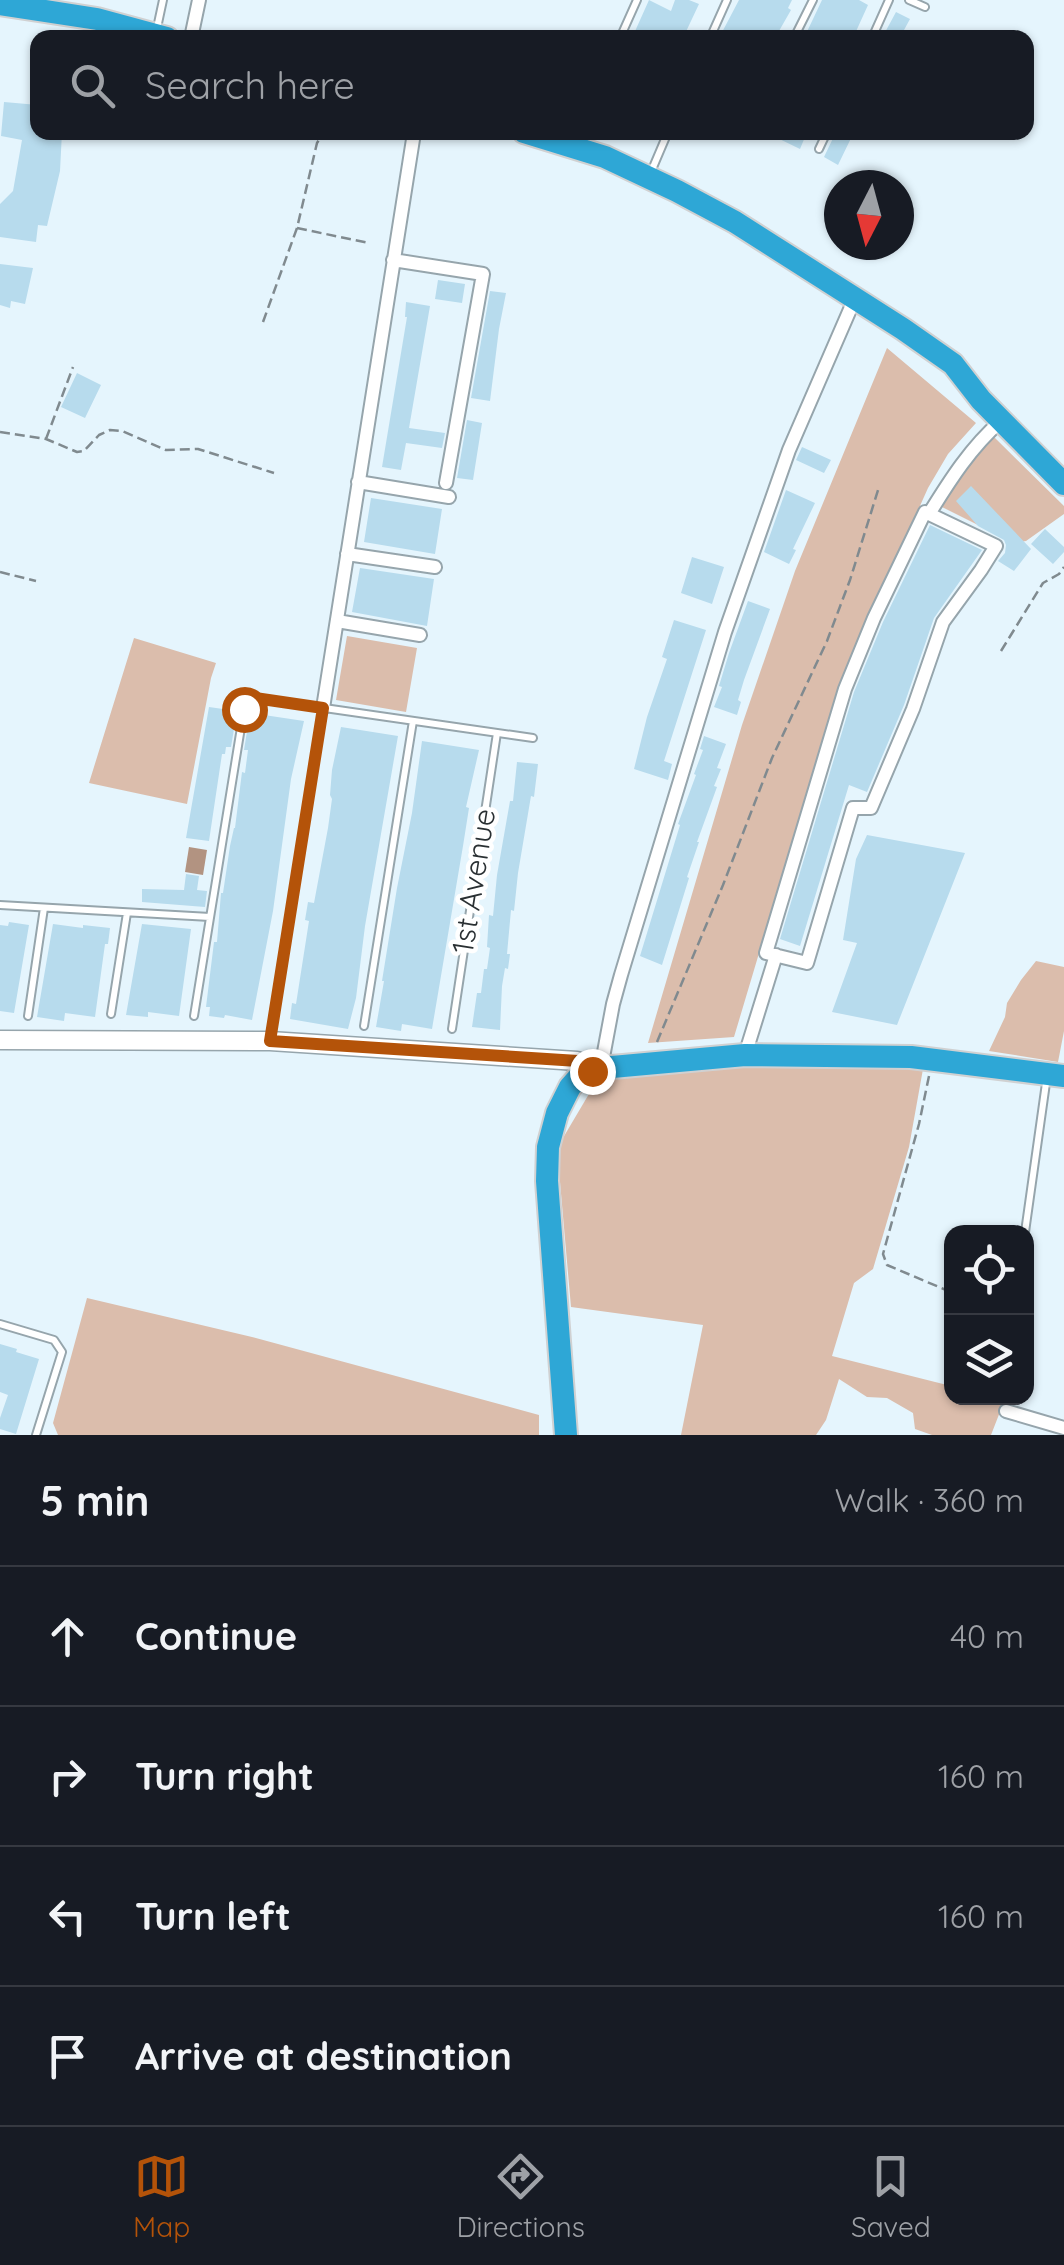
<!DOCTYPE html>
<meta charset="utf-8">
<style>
:root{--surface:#171b24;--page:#242831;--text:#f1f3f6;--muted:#9ea1a6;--line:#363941;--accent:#b45309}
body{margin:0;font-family:Quicksand,sans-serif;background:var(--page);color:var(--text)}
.controls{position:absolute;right:30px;bottom:30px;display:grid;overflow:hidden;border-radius:20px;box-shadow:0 2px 8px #0004}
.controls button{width:90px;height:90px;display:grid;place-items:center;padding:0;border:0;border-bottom:2px solid var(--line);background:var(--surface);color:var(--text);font:50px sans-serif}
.compass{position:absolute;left:824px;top:170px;width:90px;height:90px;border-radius:50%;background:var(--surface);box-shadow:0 2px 8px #0004;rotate:186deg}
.stop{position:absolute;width:30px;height:30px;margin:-22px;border:8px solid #b45309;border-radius:50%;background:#fff}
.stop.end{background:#b45309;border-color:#fff;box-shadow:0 2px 10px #0008}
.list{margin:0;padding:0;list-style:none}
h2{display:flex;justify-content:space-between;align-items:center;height:130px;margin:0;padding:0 40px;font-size:42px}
h2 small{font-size:32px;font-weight:400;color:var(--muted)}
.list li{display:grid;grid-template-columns:65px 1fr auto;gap:30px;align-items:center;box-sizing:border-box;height:140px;padding:0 40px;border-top:2px solid var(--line)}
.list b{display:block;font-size:38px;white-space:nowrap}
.list em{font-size:32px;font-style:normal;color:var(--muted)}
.icon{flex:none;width:55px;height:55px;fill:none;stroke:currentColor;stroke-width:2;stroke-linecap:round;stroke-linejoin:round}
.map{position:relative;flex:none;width:1064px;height:1435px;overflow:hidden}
.search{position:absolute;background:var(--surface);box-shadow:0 2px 8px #0004;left:30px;right:30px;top:30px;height:110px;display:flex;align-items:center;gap:25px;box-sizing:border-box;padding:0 35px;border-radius:20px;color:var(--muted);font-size:38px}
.sheet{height:690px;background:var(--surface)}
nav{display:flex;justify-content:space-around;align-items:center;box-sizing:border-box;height:140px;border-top:2px solid var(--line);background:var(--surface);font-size:28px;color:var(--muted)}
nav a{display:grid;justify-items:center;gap:5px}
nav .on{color:var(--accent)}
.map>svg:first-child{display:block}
</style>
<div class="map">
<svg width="1064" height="1435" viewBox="0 0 1064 1435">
<rect width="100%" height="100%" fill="#e5f5fd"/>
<path fill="#dbbdac" d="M 887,348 L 976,423 L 948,454 L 928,488 L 838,689 L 734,1037 L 648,1043 L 742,725 L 795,571 Z
M 994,437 L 1064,506 L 1064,514 L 1026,541 L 1014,543 L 942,507 L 961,471 Z
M 347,636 L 417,648 L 406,712 L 336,700 Z
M 134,638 L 216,663 L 211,678 L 187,804 L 89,783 Z
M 1036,961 L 1064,967 L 1064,1031 L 1058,1062 L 989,1051 L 1005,1017 L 1007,1003 L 1021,980 Z
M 763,1064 L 923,1069 L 909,1147 L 873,1269 L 854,1283 L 832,1356 L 951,1386 L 952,1398 L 1005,1399 L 991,1435 L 932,1435 L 915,1429 L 913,1413 L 887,1398 L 867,1397 L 839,1379 L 826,1420 L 816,1435 L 681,1435 L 703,1325 L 571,1307 L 557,1148 L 599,1077 Z
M 87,1298 L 252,1337 L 539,1415 L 539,1435 L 58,1435 L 53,1423 Z"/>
<path fill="#b29381" d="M 189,847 L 207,850 L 203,875 L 185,872 Z"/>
<path fill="#b7dbed" d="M 649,0 L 671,11 L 675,0 L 689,0 L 699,4 L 683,38 L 632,38 Z
M 739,0 L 792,0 L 788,8 L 791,10 L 775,38 L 719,38 Z
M 822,0 L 859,0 L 868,5 L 853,38 L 804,38 Z
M 896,12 L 910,19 L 904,30 L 900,38 L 882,38 Z
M 4,102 L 38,105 L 38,132 L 62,132 L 60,171 L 47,226 L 38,225 L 36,242 L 0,237 L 0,204 L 13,191 L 22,140 L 1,136 Z
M 765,132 L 797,132 L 805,137 L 800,149 Z
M 836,132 L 854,132 L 838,165 L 824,157 Z
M 0,264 L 33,268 L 25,304 L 11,301 L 10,308 L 0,305 Z
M 438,280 L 465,284 L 462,303 L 435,299 Z
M 490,291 L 506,293 L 499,329 L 490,401 L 471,398 Z
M 406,302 L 430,306 L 409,428 L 445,433 L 442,448 L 406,443 L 401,470 L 382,467 L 407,317 L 405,317 Z
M 77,373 L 101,385 L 85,418 L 61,407 Z
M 467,420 L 482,423 L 473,480 L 457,478 Z
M 802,447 L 831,460 L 824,473 L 796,460 Z
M 971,486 L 1031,549 L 1014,571 L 998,561 L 1005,553 L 1006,545 L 1004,540 L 978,526 L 956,501 Z
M 786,490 L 815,503 L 793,549 L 796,550 L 789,564 L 764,552 Z
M 371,498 L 442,509 L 435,554 L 364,542 Z
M 930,525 L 982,550 L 934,618 L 904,705 L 867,792 L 849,785 L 800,946 L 780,939 L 854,692 L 883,622 Z
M 1045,529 L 1064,547 L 1064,552 L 1053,564 L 1031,544 Z
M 692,557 L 724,567 L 712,604 L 681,593 Z
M 360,568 L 434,579 L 427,626 L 352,612 Z
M 748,601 L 770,609 L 744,680 L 738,700 L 741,702 L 737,715 L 714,707 L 722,687 L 719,686 L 729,653 Z
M 674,620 L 706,630 L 664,761 L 672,764 L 668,780 L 634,769 L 647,717 L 667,659 L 662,657 Z
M 209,707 L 237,711 L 231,747 L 226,747 L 225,754 L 222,754 L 209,841 L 186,838 Z
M 250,713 L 304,721 L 291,779 L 273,911 L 252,1020 L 225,1015 L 224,1018 L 209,1016 L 210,1007 L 206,1007 L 214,942 L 217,942 L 221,893 L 223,893 L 230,846 L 234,828 L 235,828 L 242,772 L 245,773 L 248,750 L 244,750 Z
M 341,727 L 398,736 L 365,926 L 356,998 L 348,1029 L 290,1019 L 292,1003 L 296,1004 L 309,921 L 305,920 L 308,902 L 314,903 L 328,828 L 332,799 L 330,795 L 332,770 Z
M 704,736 L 726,744 L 717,768 L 721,769 L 714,786 L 717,787 L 697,842 L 699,842 L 687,877 L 689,878 L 662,965 L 640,956 L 680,825 L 678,824 L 696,775 L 694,774 L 703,750 L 700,749 Z
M 422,741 L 479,750 L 466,807 L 469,808 L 463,846 L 432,1029 L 402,1024 L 401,1031 L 376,1027 L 384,981 L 382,981 L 397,888 L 412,813 Z
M 517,762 L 538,764 L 534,797 L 531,796 L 518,873 L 514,911 L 511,910 L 507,954 L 510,954 L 508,969 L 505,968 L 502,986 L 500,1030 L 472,1027 L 477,993 L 481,993 L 484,969 L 487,969 L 490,948 L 487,947 L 489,915 L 493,916 L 497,875 L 510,801 L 513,801 Z
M 867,835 L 965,853 L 897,1025 L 832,1012 L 857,943 L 843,940 L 856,859 Z
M 186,874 L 199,876 L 197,890 L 207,891 L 205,907 L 142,902 L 142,889 L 184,890 Z
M 9,922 L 29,925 L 14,1013 L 0,1011 L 0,925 L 8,926 Z
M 53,924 L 83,928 L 83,925 L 110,928 L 108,944 L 105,944 L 95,1017 L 65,1013 L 64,1021 L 37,1017 Z
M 142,924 L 191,929 L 179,1016 L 148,1012 L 148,1017 L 126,1015 Z
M 0,1344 L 17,1349 L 16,1352 L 39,1359 L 16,1434 L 0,1429 L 0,1418 L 8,1395 L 0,1392 Z"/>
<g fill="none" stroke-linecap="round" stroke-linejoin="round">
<g stroke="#96a5ac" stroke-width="10">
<path id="lane" d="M 909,0 L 925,7
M 157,28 L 163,0
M 620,38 L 637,0
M 710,38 L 727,0
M 794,38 L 813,0
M 872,38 L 889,0
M 819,149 L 827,132
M 651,172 L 668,132
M 0,905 L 210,917
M 111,1014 L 127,913
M 28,1016 L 44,908
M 194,1016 L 244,709 L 248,702 L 255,698 L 533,738
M 364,1026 L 413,721
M 452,1029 L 497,733
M 270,1039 L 323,708
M 1025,1232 L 1047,1076
M 0,1324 L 54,1340 L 62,1352 L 36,1435"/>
</g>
<g stroke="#96a5ac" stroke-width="16">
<path id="street" d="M 191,38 L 199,0
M 393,260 L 483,274 L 446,483
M 358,482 L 449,497
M 925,512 L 996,546 L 981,570 L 943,622 L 913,709 L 871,808 L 853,808 L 807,963 L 766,953 L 845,689 L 874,618 Z
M 929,514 C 950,480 971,447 1001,421
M 347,554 L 435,567
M 337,621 L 420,635
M 323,708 L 414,133
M 745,1055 L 776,955
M 601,1068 L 613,1004 L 621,975 L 725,632 L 789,450 L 855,298
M 1006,1411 L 1064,1428"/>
</g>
<g stroke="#96a5ac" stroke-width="21">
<path id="secondary" d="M 0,1040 L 270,1041 L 577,1061 L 593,1071"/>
</g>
<g stroke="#d0d1d2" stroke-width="26">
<path id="highway" d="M 0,4 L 97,19 L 167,38
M 524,132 L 605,157 L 677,191 L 735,222 L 903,329 L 953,364 L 981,400 L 1064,484
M 566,1435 L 547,1181 L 548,1147 L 557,1113 L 570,1087 L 578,1078 L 601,1068 L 745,1055 L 911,1057 L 1064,1076"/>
</g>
<path stroke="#808a8f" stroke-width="2.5" stroke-dasharray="10 5" stroke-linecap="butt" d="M 297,228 L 369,243
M 263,322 L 297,228 L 317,143 L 324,132
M 0,432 L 46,439 L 77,452 L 84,451 L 99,435 L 110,430 L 122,431 L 166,450 L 198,449 L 274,473
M 46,439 L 73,367
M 0,572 L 36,581
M 1001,651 L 1043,583 L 1059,574 L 1064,567
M 657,1042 L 723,885 L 772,758 L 827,641 L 850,580 L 879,487
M 929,1076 L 919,1124 L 883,1254 L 887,1265 L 946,1290"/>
<use href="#lane" stroke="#fff" stroke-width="6"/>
<use href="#street" stroke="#fff" stroke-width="12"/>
<use href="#secondary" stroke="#fff" stroke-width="18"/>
<use href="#highway" stroke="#2ea7d6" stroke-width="22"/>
</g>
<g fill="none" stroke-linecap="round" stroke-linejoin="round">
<path stroke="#b45309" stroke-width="12" d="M 244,709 L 248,702 L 255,698 L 323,708 L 270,1041 L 578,1061 L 592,1071"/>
</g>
<g text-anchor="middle" stroke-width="9" stroke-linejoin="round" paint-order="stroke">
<g font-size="30" fill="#2a3033" stroke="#fff">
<text transform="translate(474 881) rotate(-81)" y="10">1st Avenue</text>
</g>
</g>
</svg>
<div class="controls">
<button><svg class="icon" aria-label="locate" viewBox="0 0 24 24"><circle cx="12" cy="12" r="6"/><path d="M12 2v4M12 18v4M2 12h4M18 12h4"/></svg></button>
<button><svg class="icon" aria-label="layers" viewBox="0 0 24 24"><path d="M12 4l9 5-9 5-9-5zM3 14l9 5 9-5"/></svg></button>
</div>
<svg class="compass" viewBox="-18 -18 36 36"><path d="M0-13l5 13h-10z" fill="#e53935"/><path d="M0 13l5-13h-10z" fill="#9ea1a6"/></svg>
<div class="stop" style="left:244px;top:709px"></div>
<div class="stop end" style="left:592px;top:1071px"></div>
<div class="search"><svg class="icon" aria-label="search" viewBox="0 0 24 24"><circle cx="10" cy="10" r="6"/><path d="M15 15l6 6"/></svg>Search here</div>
</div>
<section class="sheet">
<h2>5 min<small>Walk · 360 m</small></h2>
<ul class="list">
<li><svg class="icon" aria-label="ahead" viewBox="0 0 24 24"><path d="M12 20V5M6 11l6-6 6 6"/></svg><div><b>Continue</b></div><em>40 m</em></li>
<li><svg class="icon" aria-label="right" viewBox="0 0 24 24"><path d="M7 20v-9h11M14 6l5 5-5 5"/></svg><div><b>Turn right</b></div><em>160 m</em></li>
<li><svg class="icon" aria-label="left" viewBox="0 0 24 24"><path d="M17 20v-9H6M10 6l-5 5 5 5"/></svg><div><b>Turn left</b></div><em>160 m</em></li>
<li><svg class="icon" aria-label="arrive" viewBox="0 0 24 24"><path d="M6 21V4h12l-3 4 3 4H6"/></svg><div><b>Arrive at destination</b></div></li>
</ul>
</section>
<nav>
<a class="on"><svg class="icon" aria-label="map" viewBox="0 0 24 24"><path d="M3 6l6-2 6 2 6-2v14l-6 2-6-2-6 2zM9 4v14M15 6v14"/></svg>Map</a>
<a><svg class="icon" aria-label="directions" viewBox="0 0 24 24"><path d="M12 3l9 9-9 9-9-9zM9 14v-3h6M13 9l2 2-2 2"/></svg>Directions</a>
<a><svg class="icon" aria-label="saved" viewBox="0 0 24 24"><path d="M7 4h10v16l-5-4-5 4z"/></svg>Saved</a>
</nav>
